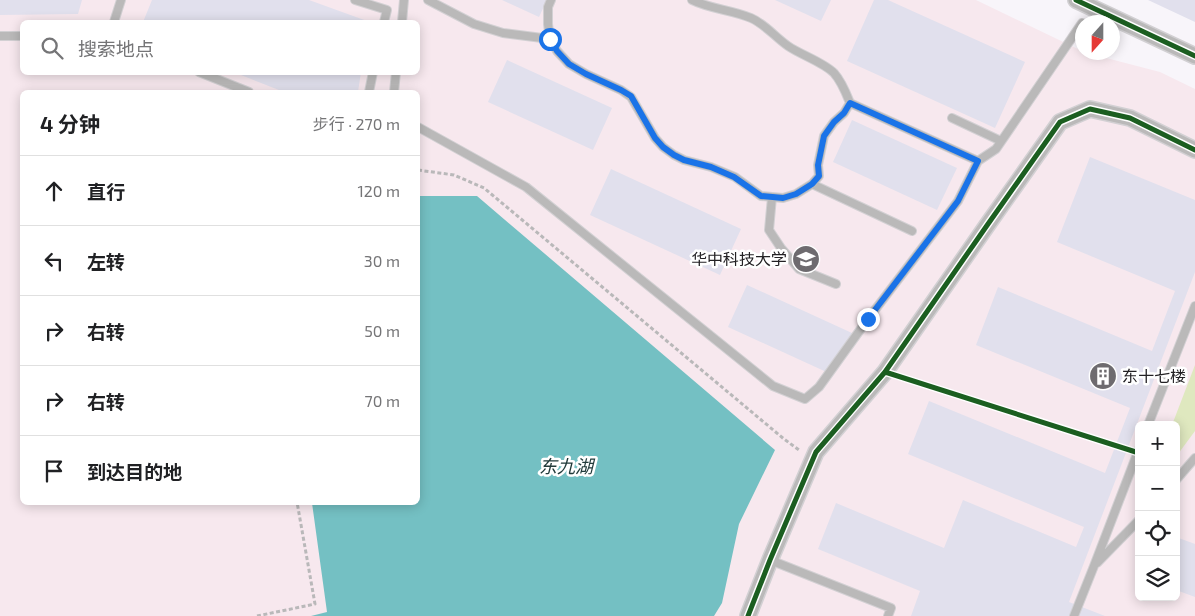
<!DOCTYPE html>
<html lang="zh">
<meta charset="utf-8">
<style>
:root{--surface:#fff;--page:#f6f6f6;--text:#202124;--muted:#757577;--line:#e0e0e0}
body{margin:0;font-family:"Exo 2","Noto Sans SC",sans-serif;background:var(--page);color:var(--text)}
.controls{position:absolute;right:15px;bottom:15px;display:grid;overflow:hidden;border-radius:8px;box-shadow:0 2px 12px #0003}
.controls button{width:45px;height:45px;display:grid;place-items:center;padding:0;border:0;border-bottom:1px solid var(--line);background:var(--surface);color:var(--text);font:25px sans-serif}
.compass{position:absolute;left:1075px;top:15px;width:45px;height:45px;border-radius:50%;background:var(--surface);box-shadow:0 2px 12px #0003;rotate:201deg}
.stop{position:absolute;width:15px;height:15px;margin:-11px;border:4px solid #1a73e8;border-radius:50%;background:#fff}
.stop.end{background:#1a73e8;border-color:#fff;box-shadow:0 1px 5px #0008}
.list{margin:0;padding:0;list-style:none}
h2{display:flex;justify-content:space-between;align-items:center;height:65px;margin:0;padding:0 20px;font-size:21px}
h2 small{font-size:16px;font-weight:400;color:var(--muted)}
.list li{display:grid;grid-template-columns:32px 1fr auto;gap:15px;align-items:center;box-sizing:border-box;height:70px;padding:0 20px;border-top:1px solid var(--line)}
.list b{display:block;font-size:19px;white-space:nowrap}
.list em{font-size:16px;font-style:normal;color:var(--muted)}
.icon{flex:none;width:28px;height:28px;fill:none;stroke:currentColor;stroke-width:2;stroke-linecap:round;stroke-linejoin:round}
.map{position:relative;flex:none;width:1195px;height:616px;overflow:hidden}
.search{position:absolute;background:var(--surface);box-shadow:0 2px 12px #0003;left:20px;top:20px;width:400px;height:55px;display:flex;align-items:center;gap:12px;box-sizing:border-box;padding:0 18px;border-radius:8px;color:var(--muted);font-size:19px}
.panel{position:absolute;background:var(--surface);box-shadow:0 2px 12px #0003;left:20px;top:90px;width:400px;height:415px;border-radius:8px}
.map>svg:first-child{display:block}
</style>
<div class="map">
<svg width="1195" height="616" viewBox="0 0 1195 616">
<rect width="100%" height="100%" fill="#f8f5fa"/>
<path fill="#f7e8ee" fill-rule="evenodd" d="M 0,0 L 976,0 L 1082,51 L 1082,52 L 1087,53 L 1160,72 L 1195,89 L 1195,616 L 0,616 ZM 22,22 L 418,22 L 418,72 L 22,72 ZM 22,92 L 418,92 L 418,502 L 22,502 ZM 1139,425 L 1176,425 L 1176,597 L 1139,597 Z"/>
<path fill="#dfe8bf" d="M 1195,365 L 1195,431 L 1178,454 L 1176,453 L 1176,425 L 1172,425 Z"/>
<path fill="#74c0c3" d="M 418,196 L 477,196 L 775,450 L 739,524 L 722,603 L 714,616 L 311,616 L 327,612 L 312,503 L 418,502 Z"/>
<path fill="#e1e0ed" d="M 0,0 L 82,0 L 78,14 L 0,15 Z
M 152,0 L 309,0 L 367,21 L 367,22 L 143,22 Z
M 502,0 L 547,0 L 539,17 Z
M 775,0 L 831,0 L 821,21 Z
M 874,0 L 888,0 L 1025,62 L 995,128 L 847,61 Z
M 1148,0 L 1195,0 L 1195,22 Z
M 507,60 L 612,108 L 593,150 L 488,102 Z
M 361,72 L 358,92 L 284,92 L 236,73 Z
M 852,120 L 957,168 L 937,210 L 833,162 Z
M 1090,157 L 1195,200 L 1195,272 L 1069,602 L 1105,616 L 911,616 L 920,591 L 818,549 L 836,503 L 944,548 L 963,500 L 1076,547 L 1084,527 L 908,454 L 929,401 L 1105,473 L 1130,408 L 976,345 L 998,287 L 1152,351 L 1175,291 L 1057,242 Z
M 611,169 L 741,229 L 720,275 L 590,215 Z
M 747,285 L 852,333 L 833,375 L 728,327 Z
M 1176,537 L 1195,544 L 1195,597 L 1176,590 Z"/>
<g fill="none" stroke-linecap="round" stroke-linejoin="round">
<g stroke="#d2d0d3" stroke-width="10">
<path id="lane" d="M 355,0 L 387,10 L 384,22
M 428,0 L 474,24 L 503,33 L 550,39
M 551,0 L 548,7 L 548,24 L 550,39 L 557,51 L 569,64 L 586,74 L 621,90 L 631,97 L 655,138 L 663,147 L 674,155 L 684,160 L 711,167 L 735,177 L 761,196 L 783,198 L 796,194 L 812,184 L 819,176 L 818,165 L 824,136 L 834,122 L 844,113 L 850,103 C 846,93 842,82 834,73 C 823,62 801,55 788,46 C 775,37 765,24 751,18 C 733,10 710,9 692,0
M 114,22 L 121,0
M 402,22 L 404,0
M 0,36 L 22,36
M 199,72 L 249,92
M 369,92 L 373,72
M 394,92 L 396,72
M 850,103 L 978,161 L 996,149 L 1082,23
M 952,118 L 1001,141
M 418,127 L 526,187 L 773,386 L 805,399 L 819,387 L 868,319 L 958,201 L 978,161
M 812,184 L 912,231
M 772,197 L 769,230 L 781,248 L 799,269 L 836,284
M 1148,425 L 1195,306
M 1176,480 L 1195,458
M 770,560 L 891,608 L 888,616
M 1097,563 L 1139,520
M 1074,616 L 1094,566 L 1139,449"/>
</g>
<g stroke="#d2d0d3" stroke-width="18">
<path id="street" d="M 1076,0 L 1195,56
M 748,616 L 770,560 L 816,452 L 885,372 L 988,224 L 1060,122 L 1090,109 L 1130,118 L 1195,150"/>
</g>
<path stroke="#b9b8b9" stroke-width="3" stroke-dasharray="4 2.5" stroke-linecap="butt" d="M 418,170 L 454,175 L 484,188 L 784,439 L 799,450
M 257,616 L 315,604 L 297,502"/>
<use href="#lane" stroke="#bab9b9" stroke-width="8"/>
<use href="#street" stroke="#bab9b9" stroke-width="15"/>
<g stroke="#fff" stroke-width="8">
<path id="cycleway" d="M 1076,0 L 1195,56
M 885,372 L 1139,453
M 748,616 L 770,560 L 816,452 L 885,372 L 988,224 L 1060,122 L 1090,109 L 1130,118 L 1195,150"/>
</g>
<use href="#cycleway" stroke="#1b5e20" stroke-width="5"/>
</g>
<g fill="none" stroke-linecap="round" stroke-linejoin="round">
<path stroke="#1a73e8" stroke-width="6" d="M 550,39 L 557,51 L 569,64 L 586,74 L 621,90 L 631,96 L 655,138 L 663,147 L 674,155 L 684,160 L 711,167 L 734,177 L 761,196 L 783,198 L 796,194 L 812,184 L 819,176 L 818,165 L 824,136 L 834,122 L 844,113 L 850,103 L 978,161 L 958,201 L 868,319"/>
</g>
<defs>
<g id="university-disc" transform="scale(1.4375)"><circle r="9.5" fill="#6e6b6f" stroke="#fff"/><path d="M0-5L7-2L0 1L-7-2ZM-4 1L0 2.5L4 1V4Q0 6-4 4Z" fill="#fff"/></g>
<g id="building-disc" transform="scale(1.4375)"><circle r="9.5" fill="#6e6b6f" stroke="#fff"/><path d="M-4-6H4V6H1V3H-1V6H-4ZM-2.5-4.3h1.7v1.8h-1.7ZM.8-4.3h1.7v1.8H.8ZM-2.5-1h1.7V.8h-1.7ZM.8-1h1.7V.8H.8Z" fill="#fff"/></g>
</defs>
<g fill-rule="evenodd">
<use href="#university-disc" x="806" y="259"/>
<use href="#building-disc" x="1103" y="376"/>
</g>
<g text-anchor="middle" stroke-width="5" stroke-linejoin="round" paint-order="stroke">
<g font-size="16" fill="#232124" stroke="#fff" text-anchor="end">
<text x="787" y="265">华中科技大学</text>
<text x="1122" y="382" text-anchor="start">东十七楼</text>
</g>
<g font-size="18" font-style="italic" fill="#213a3a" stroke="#fff">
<text x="566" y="473">东九湖</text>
</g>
</g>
</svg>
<div class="controls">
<button>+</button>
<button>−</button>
<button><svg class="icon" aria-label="locate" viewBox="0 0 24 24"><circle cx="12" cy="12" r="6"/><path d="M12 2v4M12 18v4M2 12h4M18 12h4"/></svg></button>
<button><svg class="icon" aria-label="layers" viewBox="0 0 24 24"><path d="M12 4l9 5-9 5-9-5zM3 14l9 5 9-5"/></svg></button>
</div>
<svg class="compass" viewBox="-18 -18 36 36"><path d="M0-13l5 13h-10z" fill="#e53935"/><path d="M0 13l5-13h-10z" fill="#757577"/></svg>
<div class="stop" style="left:550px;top:39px"></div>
<div class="stop end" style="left:868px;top:319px"></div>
<div class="search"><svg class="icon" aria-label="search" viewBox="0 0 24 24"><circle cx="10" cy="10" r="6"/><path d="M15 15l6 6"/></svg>搜索地点</div>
<section class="panel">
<h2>4 分钟<small>步行 · 270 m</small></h2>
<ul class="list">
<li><svg class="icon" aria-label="ahead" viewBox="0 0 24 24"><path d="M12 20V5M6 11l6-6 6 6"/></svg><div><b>直行</b></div><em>120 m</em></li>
<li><svg class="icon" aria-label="left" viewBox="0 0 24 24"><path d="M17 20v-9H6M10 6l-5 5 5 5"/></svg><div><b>左转</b></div><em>30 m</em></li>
<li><svg class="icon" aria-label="right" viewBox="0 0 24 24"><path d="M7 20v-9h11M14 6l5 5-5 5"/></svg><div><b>右转</b></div><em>50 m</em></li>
<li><svg class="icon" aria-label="right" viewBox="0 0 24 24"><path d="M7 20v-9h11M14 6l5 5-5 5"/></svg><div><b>右转</b></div><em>70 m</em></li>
<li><svg class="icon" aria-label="arrive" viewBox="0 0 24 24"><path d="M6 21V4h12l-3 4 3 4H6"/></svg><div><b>到达目的地</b></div></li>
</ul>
</section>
</div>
